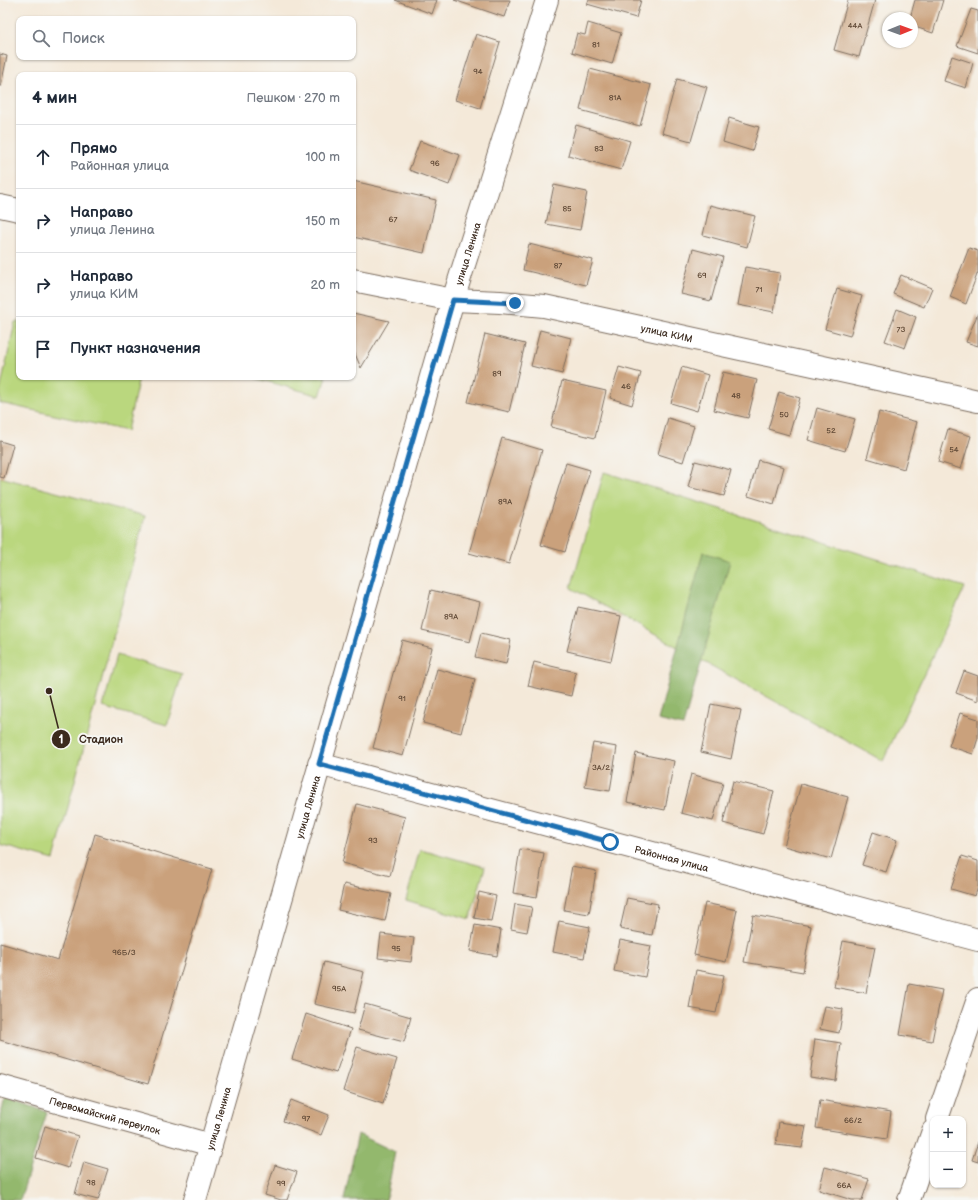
<!DOCTYPE html>
<html lang="ru">
<meta charset="utf-8">
<style>
:root{--surface:#fff;--page:#f2f2f3;--text:#1f2937;--muted:#747a83;--line:#e0e1e3}
body{margin:0;font-family:"Balsamiq Sans",sans-serif;background:var(--page);color:var(--text)}
.controls{position:absolute;right:12px;bottom:12px;display:grid;overflow:hidden;border-radius:8px;box-shadow:0 1px 3px #0004}
.controls button{width:36px;height:36px;display:grid;place-items:center;padding:0;border:0;border-bottom:1px solid var(--line);background:var(--surface);color:var(--text);font:20px sans-serif}
.compass{position:absolute;left:882px;top:12px;width:36px;height:36px;border-radius:50%;background:var(--surface);box-shadow:0 1px 3px #0004;rotate:89deg}
.stop{position:absolute;width:12px;height:12px;margin:-9px;border:3px solid #1f6fb2;border-radius:50%;background:#fff}
.stop.end{background:#1f6fb2;border-color:#fff;box-shadow:0 1px 4px #0008}
.list{margin:0;padding:0;list-style:none}
h2{display:flex;justify-content:space-between;align-items:center;height:52px;margin:0;padding:0 16px;font-size:17px}
h2 small{font-size:13px;font-weight:400;color:var(--muted)}
.list li{display:grid;grid-template-columns:26px 1fr auto;gap:12px;align-items:center;box-sizing:border-box;height:64px;padding:0 16px;border-top:1px solid var(--line)}
.list b{display:block;font-size:15px;white-space:nowrap}
.list p{margin:0;font-size:13px;white-space:nowrap;color:var(--muted)}
.list em{font-size:13px;font-style:normal;color:var(--muted)}
.icon{flex:none;width:22px;height:22px;fill:none;stroke:currentColor;stroke-width:2;stroke-linecap:round;stroke-linejoin:round}
.map{position:relative;flex:none;width:978px;height:1200px;overflow:hidden}
.search{position:absolute;background:var(--surface);box-shadow:0 1px 3px #0004;left:16px;top:16px;width:340px;height:44px;display:flex;align-items:center;gap:10px;box-sizing:border-box;padding:0 14px;border-radius:8px;color:var(--muted);font-size:15px}
.panel{position:absolute;background:var(--surface);box-shadow:0 1px 3px #0004;left:16px;top:72px;width:340px;height:308px;border-radius:8px}
.map>svg:first-child{display:block}
</style>
<div class="map">
<svg width="978" height="1200" viewBox="0 0 978 1200">
<rect width="100%" height="100%" fill="#f6f6f2"/>
<filter id="ink" filterUnits="userSpaceOnUse"><feTurbulence type="fractalNoise" baseFrequency=".025" numOctaves="2"/><feDisplacementMap in="SourceGraphic" scale="8" xChannelSelector="R" yChannelSelector="G"/><feConvolveMatrix kernelMatrix="1 2 1 2 8 2 1 2 1" color-interpolation-filters="sRGB"/></filter>
<filter id="wash" filterUnits="userSpaceOnUse"><feTurbulence type="fractalNoise" baseFrequency=".012" numOctaves="4" result="noise"/><feDisplacementMap in="SourceGraphic" scale="16" xChannelSelector="R" yChannelSelector="G"/><feGaussianBlur stdDeviation="0.9" result="paint"/><feColorMatrix in="noise" values="0 0 0 0 0 0 0 0 0 0 0 0 0 0 0 0 0 1.4 0 .05"/><feComposite in="paint" operator="in"/></filter>
<g filter="url(#wash)">
<rect width="100%" height="100%" fill="#f4e9d9"/>
<path fill="#bad77e" stroke="#7a804e" d="M 15,322 L 19,322 L 19,377 L 139,377 L 127,431 L 0,403 L 0,391 Z
M 256,377 L 326,377 L 320,396 L 255,378 Z
M 604,472 L 965,587 L 883,761 L 571,588 Z
M 0,477 L 145,516 L 54,860 L 0,845 Z
M 117,655 L 182,674 L 167,725 L 103,707 Z
M 420,849 L 485,867 L 470,919 L 406,900 Z"/>
<path fill="#93b86d" stroke="#677146" d="M 703,552 L 730,561 L 683,726 L 658,720 Z
M 5,1097 L 47,1112 L 20,1200 L 0,1200 L 0,1117 Z
M 358,1134 L 395,1152 L 386,1200 L 344,1200 Z"/>
<g id="blocks">
<path fill="#caa17b" d="M 395,0 L 437,0 L 432,14 Z
M 454,0 L 510,0 L 504,17 Z
M 589,0 L 641,0 L 636,18 L 587,4 Z
M 848,0 L 875,0 L 859,57 L 834,50 Z
M 915,0 L 943,0 L 933,33 L 912,26 L 912,18 L 910,18 Z
M 971,9 L 978,11 L 978,53 L 957,46 Z
M 588,23 L 621,33 L 612,64 L 572,52 L 577,33 L 585,35 Z
M 476,34 L 500,42 L 480,108 L 455,100 Z
M 0,54 L 7,56 L 1,86 L 0,86 Z
M 952,56 L 973,63 L 966,88 L 944,81 Z
M 590,69 L 651,85 L 640,126 L 580,110 Z
M 677,79 L 707,87 L 691,141 L 662,133 Z
M 729,118 L 759,127 L 752,151 L 723,142 Z
M 576,125 L 630,141 L 621,170 L 568,155 Z
M 420,141 L 460,155 L 449,185 L 409,170 Z
M 353,181 L 436,200 L 424,253 L 353,237 Z
M 554,185 L 587,192 L 580,230 L 546,224 Z
M 710,205 L 755,216 L 747,247 L 703,235 Z
M 529,244 L 593,260 L 586,285 L 523,270 Z
M 969,248 L 978,251 L 978,272 L 966,304 L 950,297 Z
M 693,249 L 723,257 L 711,301 L 681,294 Z
M 745,267 L 780,273 L 774,312 L 738,305 Z
M 901,275 L 932,288 L 924,307 L 893,294 Z
M 837,289 L 862,296 L 850,336 L 825,329 Z
M 897,309 L 916,317 L 905,348 L 885,341 Z
M 353,313 L 389,321 L 361,368 L 353,349 Z
M 978,313 L 978,346 L 966,342 Z
M 540,330 L 571,338 L 562,374 L 531,366 Z
M 485,334 L 525,344 L 509,412 L 468,402 Z
M 619,367 L 641,373 L 632,405 L 610,398 Z
M 682,367 L 708,375 L 697,411 L 671,403 Z
M 723,372 L 757,380 L 748,418 L 714,410 Z
M 562,381 L 606,391 L 595,438 L 551,427 Z
M 779,392 L 800,398 L 789,435 L 768,429 Z
M 817,408 L 855,419 L 845,451 L 808,440 Z
M 879,412 L 917,422 L 904,469 L 867,458 Z
M 668,418 L 694,426 L 683,462 L 658,454 Z
M 948,429 L 971,436 L 961,469 L 938,462 Z
M 502,438 L 542,450 L 509,564 L 469,553 Z
M 0,441 L 13,445 L 4,478 L 0,477 Z
M 758,460 L 784,467 L 774,504 L 748,496 Z
M 695,461 L 731,470 L 724,496 L 688,487 Z
M 566,463 L 590,470 L 565,552 L 541,545 Z
M 431,590 L 480,602 L 470,642 L 422,631 Z
M 578,607 L 621,616 L 611,661 L 567,651 Z
M 481,633 L 511,640 L 506,664 L 475,657 Z
M 402,640 L 432,648 L 403,756 L 373,748 Z
M 534,662 L 576,672 L 571,696 L 528,686 Z
M 437,669 L 475,679 L 461,733 L 423,723 Z
M 964,671 L 978,676 L 978,701 L 956,693 Z
M 711,704 L 741,710 L 731,759 L 701,752 Z
M 960,713 L 978,719 L 978,738 L 973,754 L 949,746 Z
M 593,743 L 617,747 L 610,791 L 585,787 Z
M 636,753 L 674,761 L 665,810 L 627,802 Z
M 691,774 L 723,783 L 713,821 L 681,813 Z
M 733,781 L 774,791 L 763,834 L 723,823 Z
M 801,784 L 848,797 L 831,859 L 784,846 Z
M 357,804 L 405,817 L 390,876 L 342,863 Z
M 873,832 L 897,840 L 886,872 L 862,865 Z
M 95,834 L 212,869 L 148,1084 L 0,1040 L 0,943 L 58,960 Z
M 520,849 L 544,853 L 537,897 L 513,893 Z
M 962,856 L 978,861 L 978,887 L 975,896 L 951,889 Z
M 572,866 L 596,871 L 589,914 L 564,910 Z
M 344,884 L 391,894 L 385,921 L 338,910 Z
M 479,892 L 496,896 L 491,921 L 474,918 Z
M 627,898 L 658,904 L 652,935 L 620,929 Z
M 705,903 L 737,910 L 726,962 L 694,955 Z
M 515,904 L 532,907 L 527,932 L 511,929 Z
M 753,915 L 811,926 L 803,972 L 744,962 Z
M 559,921 L 590,927 L 584,958 L 553,952 Z
M 475,925 L 501,930 L 497,956 L 470,951 Z
M 381,934 L 414,938 L 411,962 L 378,958 Z
M 620,940 L 651,946 L 645,977 L 614,971 Z
M 843,941 L 875,947 L 866,993 L 834,987 Z
M 324,962 L 364,972 L 354,1013 L 314,1004 Z
M 696,970 L 724,975 L 716,1013 L 689,1008 Z
M 909,984 L 942,990 L 932,1041 L 900,1035 Z
M 365,1004 L 411,1017 L 404,1042 L 358,1030 Z
M 825,1006 L 843,1009 L 839,1033 L 820,1029 Z
M 306,1014 L 351,1029 L 336,1073 L 292,1059 Z
M 815,1039 L 841,1043 L 836,1081 L 810,1077 Z
M 357,1047 L 397,1059 L 383,1104 L 343,1091 Z
M 291,1100 L 329,1115 L 321,1135 L 283,1121 Z
M 820,1100 L 891,1112 L 887,1139 L 816,1128 Z
M 779,1122 L 806,1126 L 802,1148 L 776,1145 Z
M 45,1126 L 78,1136 L 68,1168 L 36,1158 Z
M 978,1142 L 978,1162 L 972,1160 Z
M 84,1162 L 108,1169 L 98,1200 L 75,1194 Z
M 275,1165 L 297,1172 L 287,1200 L 281,1200 L 265,1195 Z
M 825,1167 L 869,1179 L 862,1200 L 852,1200 L 819,1190 Z"/>
</g>
</g>
<g filter="url(#ink)">
<use href="#blocks" fill-opacity="0" stroke="#7c6d5f" stroke-width="1"/>
<g fill="none" stroke-linecap="round" stroke-linejoin="round">
<g stroke="#7c6d5f" stroke-width="24">
<g id="minor">
<path d="M 0,206 L 19,210"/>
<path id="s1" d="M 353,280 L 453,300 L 500,302 L 544,306 L 978,401"/>
<path id="s2" d="M 319,764 L 978,940"/>
<path id="s3" d="M 0,1086 L 211,1145"/>
<path d="M 937,1119 L 978,999"/>
<path id="s4" d="M 195,1200 L 453,300 L 547,0"/>
<path d="M 909,1200 L 933,1131"/>
</g>
</g>
<use href="#minor" stroke="#fff" stroke-width="22"/>
</g>
</g>
<g fill="none" stroke-linecap="round" stroke-linejoin="round" filter="url(#ink)">
<path stroke="#1f6fb2" stroke-width="5" d="M 515,303 L 453,300 L 319,764 L 610,842"/>
</g>
<g text-anchor="middle" stroke-width="4" stroke-linejoin="round" paint-order="stroke">
<g font-size="8" fill="#5f4835">
<text x="855" y="28">44А</text>
<text x="596" y="47">81</text>
<text x="478" y="74">94</text>
<text x="615" y="100">81А</text>
<text x="599" y="151">83</text>
<text x="435" y="166">96</text>
<text x="567" y="211">85</text>
<text x="393" y="222">67</text>
<text x="558" y="268">87</text>
<text x="702" y="278">69</text>
<text x="759" y="292">71</text>
<text x="901" y="332">73</text>
<text x="497" y="376">89</text>
<text x="626" y="389">46</text>
<text x="736" y="398">48</text>
<text x="784" y="417">50</text>
<text x="831" y="433">52</text>
<text x="954" y="452">54</text>
<text x="505" y="504">89А</text>
<text x="451" y="619">89А</text>
<text x="402" y="701">91</text>
<text x="601" y="770">3А/2</text>
<text x="373" y="843">93</text>
<text x="396" y="951">95</text>
<text x="124" y="955">96Б/3</text>
<text x="339" y="991">95А</text>
<text x="306" y="1121">97</text>
<text x="853" y="1123">66/2</text>
<text x="91" y="1185">98</text>
<text x="281" y="1186">99</text>
<text x="844" y="1188">66А</text>
</g>
<g font-size="10" fill="#3b2a1e" stroke="#f6f6f2">
<text dy="4" stroke="none"><textPath href="#s4" startOffset="985">улица Ленина</textPath></text>
<text dy="4" stroke="none"><textPath href="#s1" startOffset="319">улица КИМ</textPath></text>
<text dy="4" stroke="none"><textPath href="#s4" startOffset="409">улица Ленина</textPath></text>
<text dy="4" stroke="none"><textPath href="#s2" startOffset="365">Районная улица</textPath></text>
<text dy="4" stroke="none"><textPath href="#s3" startOffset="109">Первомайский переулок</textPath></text>
<text dy="4" stroke="none"><textPath href="#s4" startOffset="85">улица Ленина</textPath></text>
</g>
</g>
<path fill="none" stroke="#3b2a1e" stroke-width="1.5" d="M49 691L61 739"/>
<g fill="#3b2a1e" stroke="#f6f6f2" stroke-width="1.5">
<circle cx="49" cy="691" r="4"/>
<circle cx="61" cy="739" r="10"/>
</g>
<g font-size="12" text-anchor="middle" font-weight="bold" fill="#fff">
<text x="61" y="743">1</text>
</g>
<g font-size="11" text-anchor="middle" font-weight="bold" fill="#3b2a1e" stroke="#f6f6f2" stroke-width="4" stroke-linejoin="round" paint-order="stroke">
<text x="101" y="743">Стадион</text>
</g>
</svg>
<div class="controls">
<button>+</button>
<button>−</button>
</div>
<svg class="compass" viewBox="-18 -18 36 36"><path d="M0-13l5 13h-10z" fill="#e53935"/><path d="M0 13l5-13h-10z" fill="#747a83"/></svg>
<div class="stop" style="left:610px;top:842px"></div>
<div class="stop end" style="left:515px;top:303px"></div>
<div class="search"><svg class="icon" aria-label="search" viewBox="0 0 24 24"><circle cx="10" cy="10" r="6"/><path d="M15 15l6 6"/></svg>Поиск</div>
<section class="panel">
<h2>4 мин<small>Пешком · 270 m</small></h2>
<ul class="list">
<li><svg class="icon" aria-label="ahead" viewBox="0 0 24 24"><path d="M12 20V5M6 11l6-6 6 6"/></svg><div><b>Прямо</b><p>Районная улица</p></div><em>100 m</em></li>
<li><svg class="icon" aria-label="right" viewBox="0 0 24 24"><path d="M7 20v-9h11M14 6l5 5-5 5"/></svg><div><b>Направо</b><p>улица Ленина</p></div><em>150 m</em></li>
<li><svg class="icon" aria-label="right" viewBox="0 0 24 24"><path d="M7 20v-9h11M14 6l5 5-5 5"/></svg><div><b>Направо</b><p>улица КИМ</p></div><em>20 m</em></li>
<li><svg class="icon" aria-label="arrive" viewBox="0 0 24 24"><path d="M6 21V4h12l-3 4 3 4H6"/></svg><div><b>Пункт назначения</b></div></li>
</ul>
</section>
</div>
